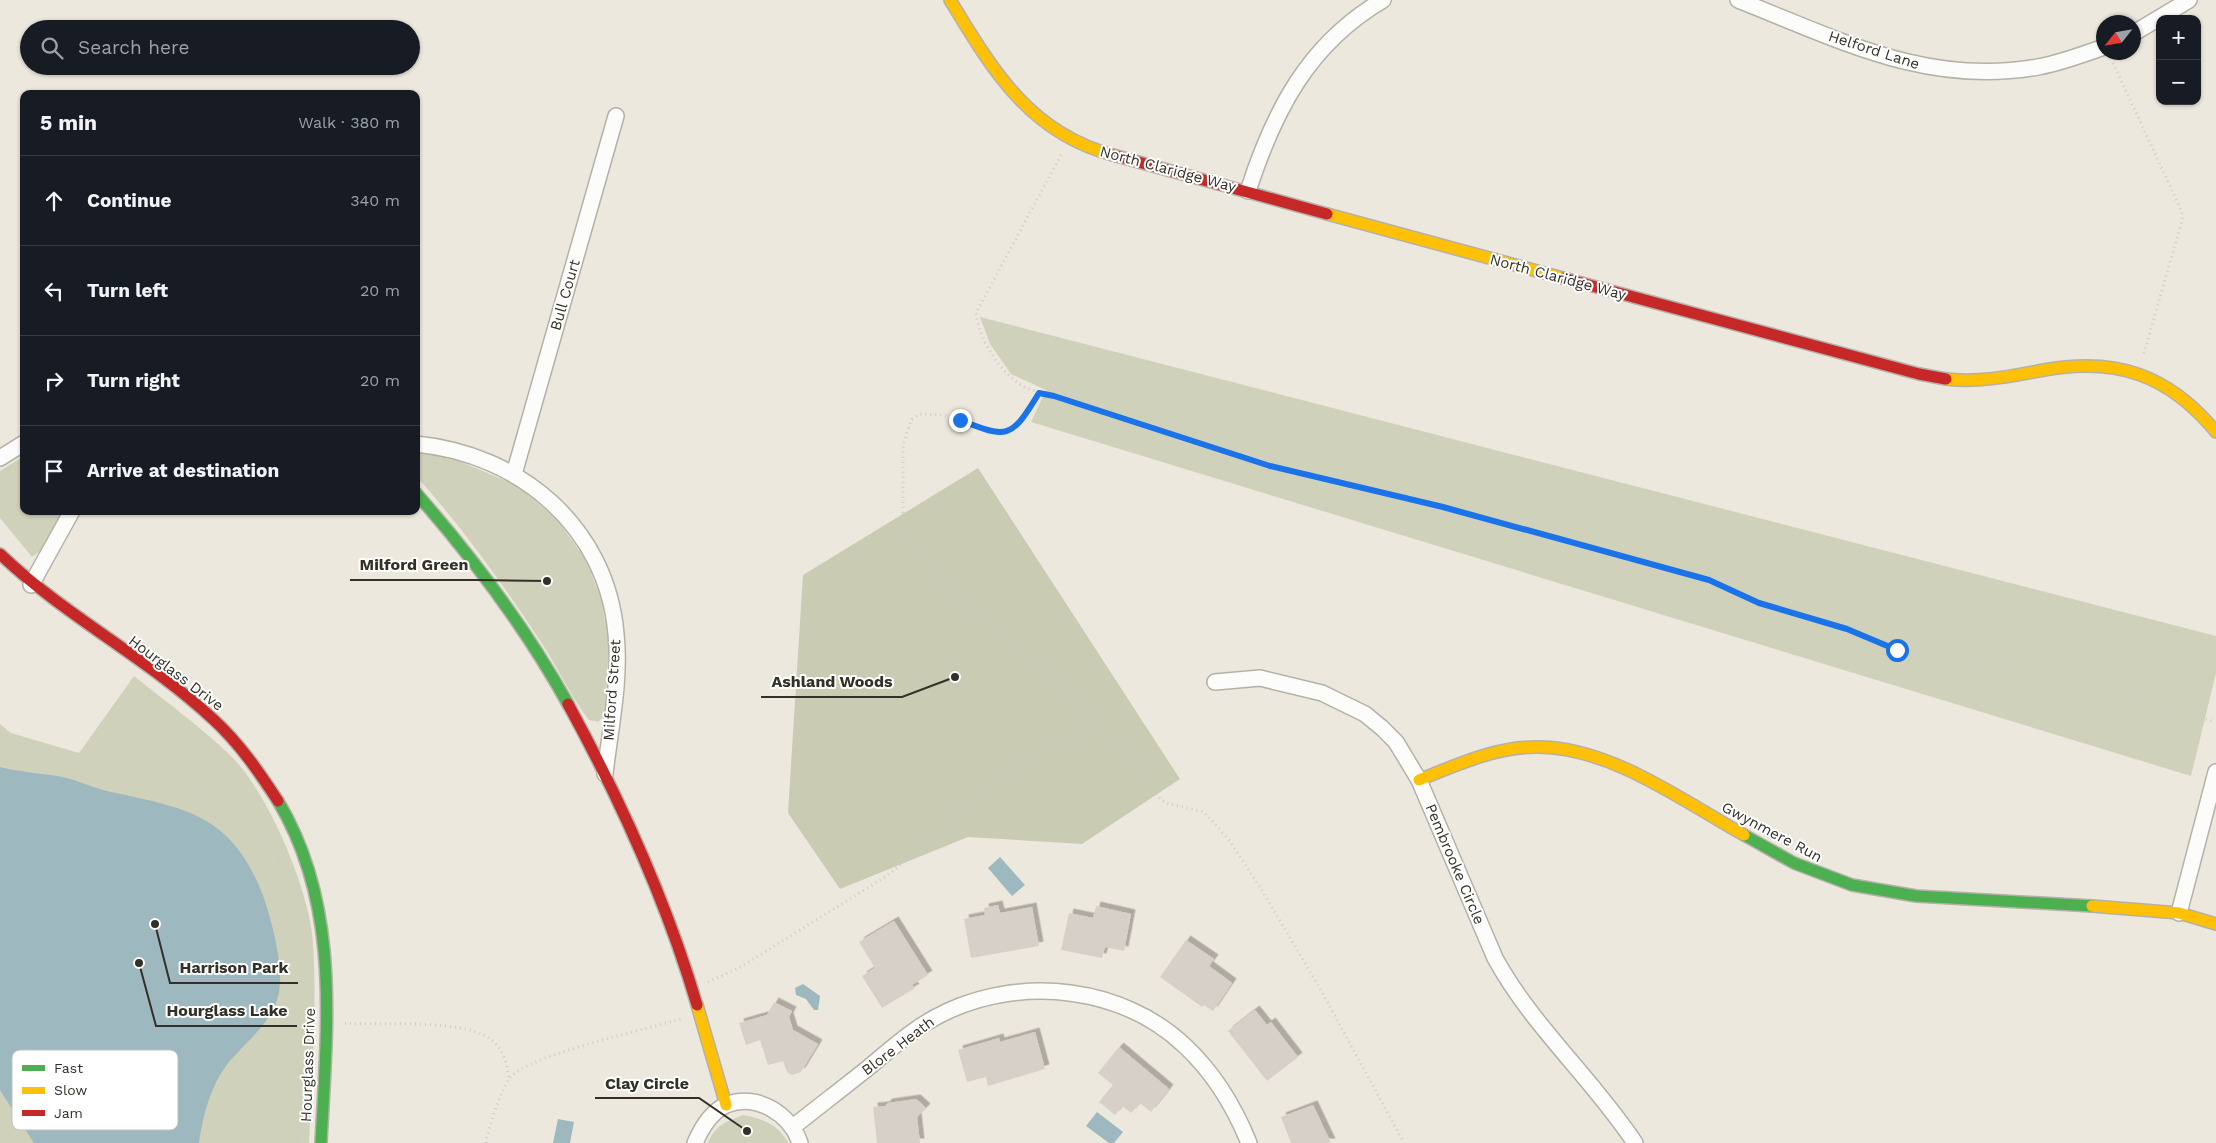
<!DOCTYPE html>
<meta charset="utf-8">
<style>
:root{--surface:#171b24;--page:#20242c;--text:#f1f3f6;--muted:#9ea1a6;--line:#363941}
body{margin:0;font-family:"Work Sans",sans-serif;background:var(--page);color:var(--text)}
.controls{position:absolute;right:15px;top:15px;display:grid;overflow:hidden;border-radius:10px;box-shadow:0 1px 4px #0004}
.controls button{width:45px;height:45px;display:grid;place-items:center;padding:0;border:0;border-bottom:1px solid var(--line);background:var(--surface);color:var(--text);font:25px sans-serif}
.compass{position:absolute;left:2096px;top:15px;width:45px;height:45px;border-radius:50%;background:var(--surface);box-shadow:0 1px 4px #0004;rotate:239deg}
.stop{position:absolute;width:15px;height:15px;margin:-11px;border:4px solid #1a73e8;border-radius:50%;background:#fff}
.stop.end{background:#1a73e8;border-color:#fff;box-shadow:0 1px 5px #0008}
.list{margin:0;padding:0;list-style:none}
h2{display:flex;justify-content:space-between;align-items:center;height:65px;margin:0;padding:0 20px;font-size:21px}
h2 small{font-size:16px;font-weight:400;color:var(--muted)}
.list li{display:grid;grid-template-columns:32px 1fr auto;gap:15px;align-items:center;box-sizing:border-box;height:90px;padding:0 20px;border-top:1px solid var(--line)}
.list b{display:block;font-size:19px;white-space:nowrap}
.list em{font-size:16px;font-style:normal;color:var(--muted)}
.icon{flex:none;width:28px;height:28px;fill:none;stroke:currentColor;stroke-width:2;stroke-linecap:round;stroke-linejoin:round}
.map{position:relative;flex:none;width:2216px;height:1143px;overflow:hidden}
.search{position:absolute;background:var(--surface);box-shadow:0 1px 4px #0004;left:20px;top:20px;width:400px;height:55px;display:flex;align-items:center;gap:12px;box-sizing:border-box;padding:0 18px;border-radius:28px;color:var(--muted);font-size:19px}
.panel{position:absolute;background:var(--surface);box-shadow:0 1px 4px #0004;left:20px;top:90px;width:400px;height:425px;border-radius:10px}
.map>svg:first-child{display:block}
</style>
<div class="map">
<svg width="2216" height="1143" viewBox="0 0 2216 1143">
<defs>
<filter id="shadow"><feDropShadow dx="4.5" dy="-4.5" stdDeviation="0" flood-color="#0004"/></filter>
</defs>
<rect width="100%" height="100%" fill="#ede8dd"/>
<path fill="#d0d1ba" d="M 980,317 L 2216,636 L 2216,673 L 2191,776 L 1031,422 L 1046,390 L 1011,374 L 990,344 Z
M 418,451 L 461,462 L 516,485 L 556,518 L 586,560 L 601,599 L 609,644 L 605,715 L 598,722 L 589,720 C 571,697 559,670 543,645 C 504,586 464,529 416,476 L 416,452 Z
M 24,456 L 24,511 L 63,511 L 42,550 L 32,557 L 0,518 L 0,471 Z
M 134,676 C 165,701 205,730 233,758 C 269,795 310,891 313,943 C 317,1009 312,1077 309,1143 L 0,1143 L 0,724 L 11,733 L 79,753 Z
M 744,1115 C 763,1119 779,1125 788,1143 L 708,1143 C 715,1125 727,1121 744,1115 Z"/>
<path fill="#cacbb3" d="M 978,468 L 1180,779 L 1082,844 L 968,837 L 840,889 L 788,813 L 803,575 Z"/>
<path fill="#9db8be" d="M 0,767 C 22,773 45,773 67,778 C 79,781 91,787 103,790 C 139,799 183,804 214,826 C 244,847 261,884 270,918 C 276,940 285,978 277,1000 C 269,1025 245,1043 229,1062 C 211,1084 203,1115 199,1143 L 34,1143 L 0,1090 Z
M 1000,857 L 1025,885 L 1012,896 L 988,868 Z
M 803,984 L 820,996 L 818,1010 L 814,1010 L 806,999 L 796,995 L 795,988 Z
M 1097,1112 L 1123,1132 L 1114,1143 L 1109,1143 L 1086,1126 Z
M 558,1119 L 574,1122 L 570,1143 L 553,1143 Z"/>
<path fill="#d6d0c9" filter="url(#shadow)" d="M 998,905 L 1000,913 L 1032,907 L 1039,946 L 971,958 L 964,919 L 985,915 L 984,908 Z
M 1096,906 L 1131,914 L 1124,951 L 1105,947 L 1102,958 L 1061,950 L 1069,913 L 1093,918 Z
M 894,921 L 928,975 L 912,985 L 915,988 L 882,1008 L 862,976 L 875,968 L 859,942 Z
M 1186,940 L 1214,959 L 1209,966 L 1232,983 L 1213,1011 L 1204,1005 L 1202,1007 L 1160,977 Z
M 774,1002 L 792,1011 L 789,1017 L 793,1030 L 818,1044 L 801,1072 L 792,1075 L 787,1072 L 783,1061 L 768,1065 L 760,1040 L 746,1045 L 739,1023 L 767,1015 Z
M 1255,1010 L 1267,1025 L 1271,1022 L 1298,1057 L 1267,1081 L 1228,1031 Z
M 1035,1032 L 1045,1069 L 988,1086 L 986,1077 L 967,1082 L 958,1050 L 999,1038 L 1000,1042 Z
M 1119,1047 L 1169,1089 L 1151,1112 L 1140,1103 L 1131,1113 L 1122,1106 L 1115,1115 L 1099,1102 L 1113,1085 L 1098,1073 Z
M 916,1099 L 926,1108 L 917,1117 L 920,1143 L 877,1143 L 873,1107 L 885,1106 L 888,1103 Z
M 1313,1105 L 1331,1143 L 1291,1143 L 1281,1117 Z"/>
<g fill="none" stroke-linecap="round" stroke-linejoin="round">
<g stroke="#b5b1a8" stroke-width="18">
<path id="street" d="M 1738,0 C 1838,39 1927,87 2038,67 C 2060,63 2082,55 2104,47
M 2134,33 L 2189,0
M 1248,191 C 1274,111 1308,44 1383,0
M 416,444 C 520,454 607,527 616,634 C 621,680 610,729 605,774
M 0,458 L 24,443
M 514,474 L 616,116
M 31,585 L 72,511
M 1215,682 L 1260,678 L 1322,693 L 1365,714 L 1382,728 L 1396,742 L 1419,780 L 1495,958 C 1532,1026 1592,1078 1635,1143
M 2179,913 L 2216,772
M 793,1127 C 818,1107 843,1088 868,1068 C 893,1047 917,1025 948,1011 C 1024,976 1123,987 1185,1046 C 1214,1073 1234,1106 1249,1143
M 695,1143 C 701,1129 711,1112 726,1105 C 757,1092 791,1115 800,1143"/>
</g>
<g stroke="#b5b1a8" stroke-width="14">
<path id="fast" d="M 416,493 C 473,558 526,628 568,704
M 278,801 C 341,906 327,1026 321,1143
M 1744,835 L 1794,863 L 1852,885 L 1916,896 L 2092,906"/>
</g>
<g stroke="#b5b1a8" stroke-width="14">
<path id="slow" d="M 950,0 C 992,69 1029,133 1113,155
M 1327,214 L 1563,278
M 1946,379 C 1979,383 2012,376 2044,370 C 2117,357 2169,375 2216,432
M 1419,780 C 1456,765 1495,747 1536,747 C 1609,746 1683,801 1744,835
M 2092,906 L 2179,913 L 2216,924
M 697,1005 L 726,1105"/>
</g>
<g stroke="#b5b1a8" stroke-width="14">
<path id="jam" d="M 1113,155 L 1327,214
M 1563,278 L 1919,374 L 1946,379
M 0,554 C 66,617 148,658 214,720 C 240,744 259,772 278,801
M 568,704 C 621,801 666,900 697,1005"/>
</g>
<path stroke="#cdcbc8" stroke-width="3" stroke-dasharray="1 4" stroke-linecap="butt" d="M 2113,63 L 2182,212 L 2182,220 L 2143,357
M 1061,155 L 976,313 C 980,342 1001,374 1026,388 L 1270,466 L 1443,507 L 1709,580 L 1759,603 L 1847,629 L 1921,657 L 2017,671 L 2212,721
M 1039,393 L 1023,418 L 1015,426 L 1000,434 L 988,432 L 943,415 L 920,414 L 911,420 L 903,446 L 903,512 L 906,533 L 915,549 L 955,594 L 1128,750 L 1161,800 L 1169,804 L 1204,812 L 1229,840 L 1263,892 L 1322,992 L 1404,1143
M 0,736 L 29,749 L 236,804 L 255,819 L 291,880
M 708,982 L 739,968 L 885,877 L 924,847 L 954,817 L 988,789 L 1005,779 L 1027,759 L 1037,753 L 1073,741 L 1096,723
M 345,1023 C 380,1026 472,1017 495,1043 C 504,1052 507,1066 509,1078
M 0,1136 L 4,1143
M 298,1143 L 303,1109
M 486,1143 C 489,1126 500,1092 510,1078 C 527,1055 650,1029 683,1018
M 759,1143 L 772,1129"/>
<use href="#street" stroke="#fcfcfa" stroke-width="15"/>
<use href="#fast" stroke="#4caf50" stroke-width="11"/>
<use href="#slow" stroke="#ffc107" stroke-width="11"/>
<use href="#jam" stroke="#c62828" stroke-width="11"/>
</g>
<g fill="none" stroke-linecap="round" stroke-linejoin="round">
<path stroke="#1a73e8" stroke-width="6" d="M 960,420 C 1008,439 1011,439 1039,393 L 1054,396 L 1270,466 L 1443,507 L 1709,580 L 1759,603 L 1847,629 L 1897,650"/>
</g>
<g text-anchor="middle" stroke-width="4" stroke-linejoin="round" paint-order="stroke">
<g font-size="15" fill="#333027" stroke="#fff">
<text transform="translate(1874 50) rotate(18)" y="5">Helford Lane</text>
<text transform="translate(1168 169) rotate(15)" y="5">North Claridge Way</text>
<text transform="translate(1558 277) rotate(15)" y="5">North Claridge Way</text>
<text transform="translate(565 295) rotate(-74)" y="5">Bull Court</text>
<text transform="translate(176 673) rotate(37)" y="5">Hourglass Drive</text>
<text transform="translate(612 690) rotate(-86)" y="5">Milford Street</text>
<text transform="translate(1772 832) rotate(28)" y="5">Gwynmere Run</text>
<text transform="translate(1455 864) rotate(67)" y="5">Pembrooke Circle</text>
<text transform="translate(898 1046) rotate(-37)" y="5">Blore Heath</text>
<text transform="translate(308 1065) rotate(-88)" y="5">Hourglass Drive</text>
</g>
</g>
<rect x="12" y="1050" width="166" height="80" rx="8" fill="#fff" stroke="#c2c1be" stroke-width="1"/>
<rect x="22" y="1065" width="23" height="6" fill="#4caf50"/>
<rect x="22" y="1087" width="23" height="7" fill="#ffc107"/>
<rect x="22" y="1110" width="23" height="6" fill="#c62828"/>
<g font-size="14" fill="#333027">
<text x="54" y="1073">Fast</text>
<text x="54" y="1095">Slow</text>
<text x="54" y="1118">Jam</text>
</g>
<path fill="none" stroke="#333027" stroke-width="2" d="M547 581L478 580H350M955 677L902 697H761M155 924L170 983H298M139 963L156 1026H297M747 1131L699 1098H595"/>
<g fill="#333027" stroke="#fff" stroke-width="2">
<circle cx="547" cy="581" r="5"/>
<circle cx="955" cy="677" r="5"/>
<circle cx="155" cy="924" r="5"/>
<circle cx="139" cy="963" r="5"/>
<circle cx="747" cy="1131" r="5"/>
</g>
<g font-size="16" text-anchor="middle" font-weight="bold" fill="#333027" stroke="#fff" stroke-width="4" stroke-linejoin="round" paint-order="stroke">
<text x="414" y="570">Milford Green</text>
<text x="832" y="687">Ashland Woods</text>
<text x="234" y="973">Harrison Park</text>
<text x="227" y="1016">Hourglass Lake</text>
<text x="647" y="1089">Clay Circle</text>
</g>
</svg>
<div class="controls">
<button>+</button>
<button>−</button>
</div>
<svg class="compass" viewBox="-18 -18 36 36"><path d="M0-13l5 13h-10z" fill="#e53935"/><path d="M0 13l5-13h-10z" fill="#9ea1a6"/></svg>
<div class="stop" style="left:1897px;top:650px"></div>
<div class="stop end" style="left:960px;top:420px"></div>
<div class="search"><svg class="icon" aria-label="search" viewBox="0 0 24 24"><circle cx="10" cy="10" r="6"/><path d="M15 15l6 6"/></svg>Search here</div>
<section class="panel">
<h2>5 min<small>Walk · 380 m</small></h2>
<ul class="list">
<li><svg class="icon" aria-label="ahead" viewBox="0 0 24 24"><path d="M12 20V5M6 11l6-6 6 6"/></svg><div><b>Continue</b></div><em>340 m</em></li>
<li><svg class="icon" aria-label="left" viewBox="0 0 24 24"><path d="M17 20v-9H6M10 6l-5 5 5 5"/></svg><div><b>Turn left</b></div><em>20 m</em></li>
<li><svg class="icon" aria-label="right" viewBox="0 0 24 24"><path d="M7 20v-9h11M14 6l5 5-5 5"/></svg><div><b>Turn right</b></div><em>20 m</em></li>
<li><svg class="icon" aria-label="arrive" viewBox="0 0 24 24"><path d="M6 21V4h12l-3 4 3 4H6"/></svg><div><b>Arrive at destination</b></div></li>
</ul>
</section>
</div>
